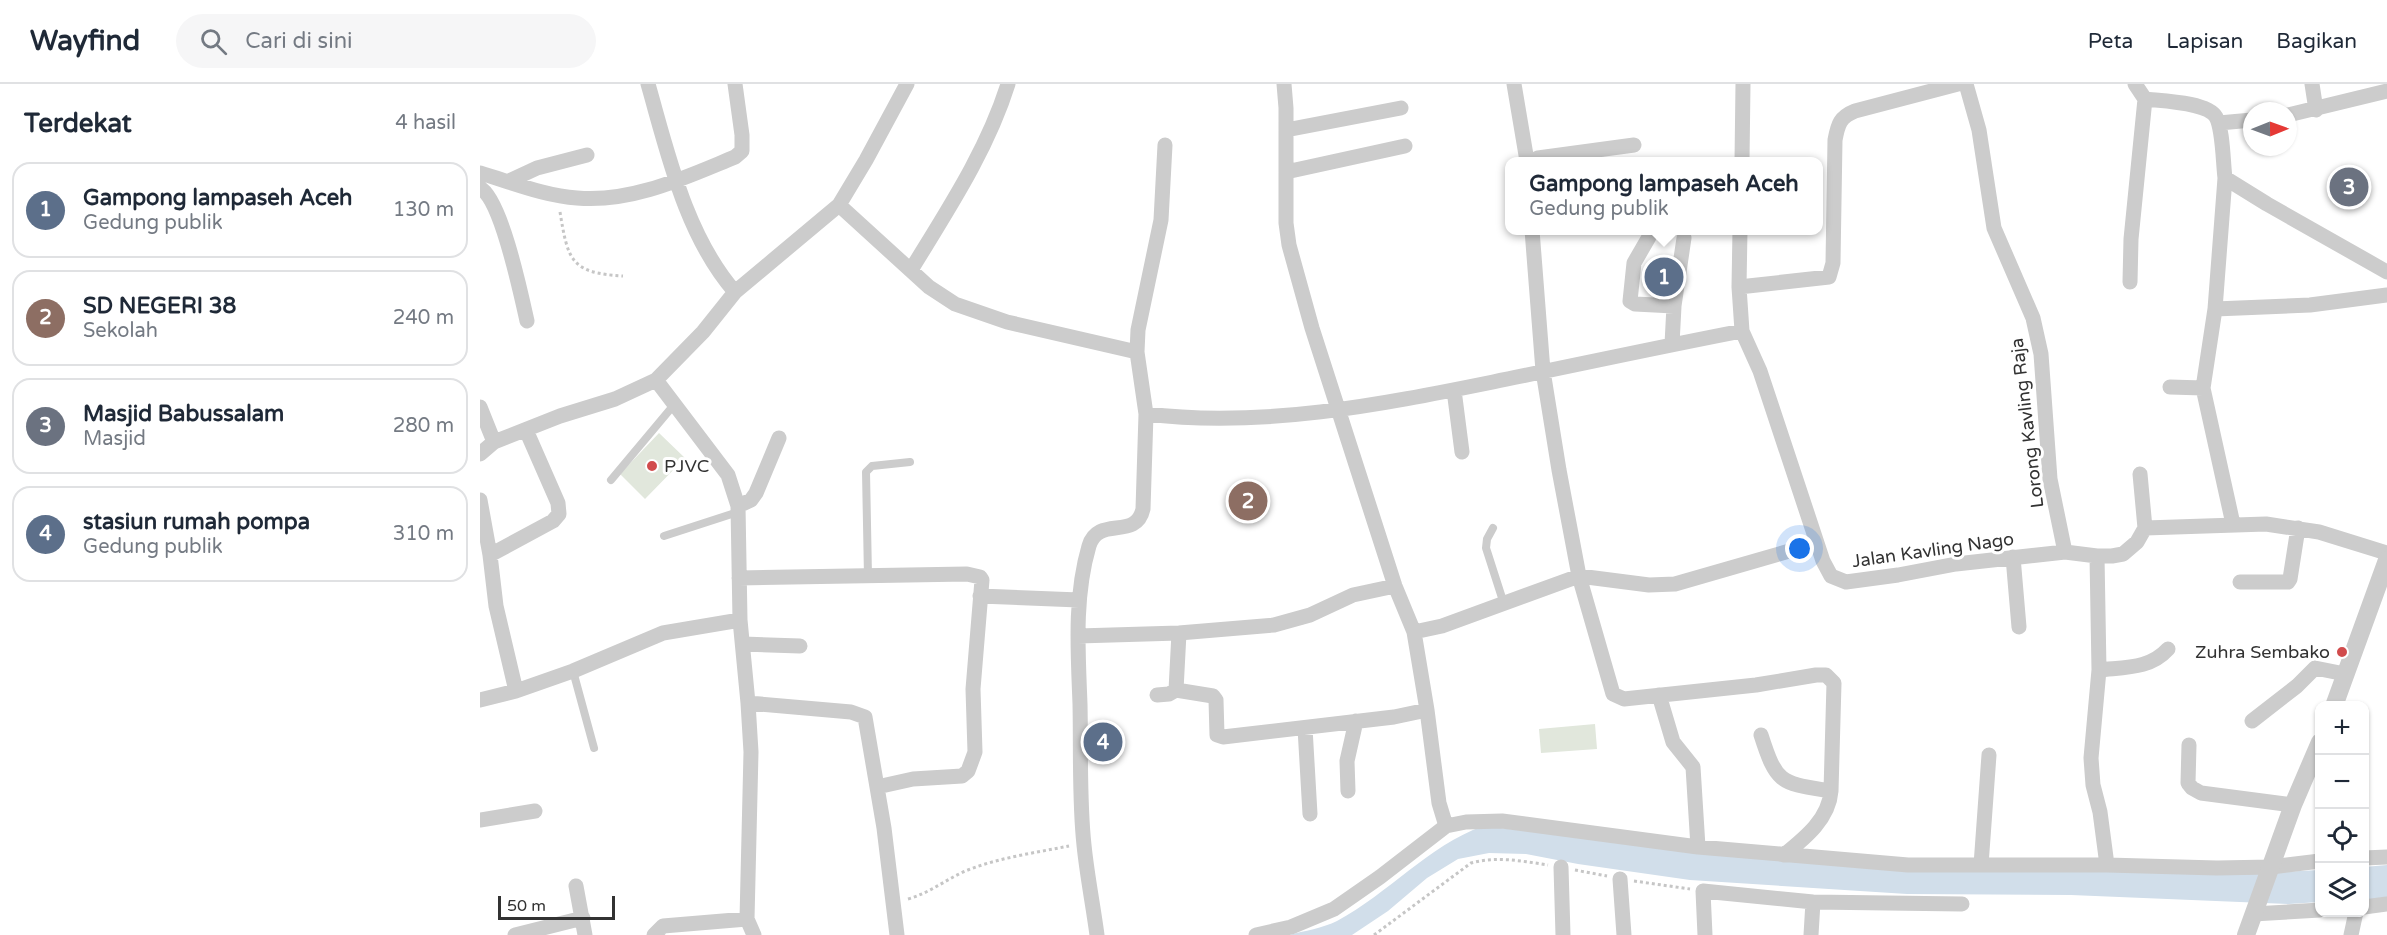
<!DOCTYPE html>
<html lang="id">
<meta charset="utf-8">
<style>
:root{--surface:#fff;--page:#f6f6f7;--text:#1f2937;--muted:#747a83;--line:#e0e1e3;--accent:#7c3aed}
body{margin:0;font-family:"Varela Round",sans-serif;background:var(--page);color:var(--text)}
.controls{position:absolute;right:18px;bottom:18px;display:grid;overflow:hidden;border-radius:12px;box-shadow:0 2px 4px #0004}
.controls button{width:54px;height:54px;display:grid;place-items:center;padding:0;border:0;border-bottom:2px solid var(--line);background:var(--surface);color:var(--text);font:30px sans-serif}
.compass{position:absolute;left:1763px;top:18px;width:54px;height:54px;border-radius:50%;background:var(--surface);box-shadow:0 2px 4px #0004;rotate:89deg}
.scale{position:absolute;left:18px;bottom:15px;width:117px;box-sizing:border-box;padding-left:6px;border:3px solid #323232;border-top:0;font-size:16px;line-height:21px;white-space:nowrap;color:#323232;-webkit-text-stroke:4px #fff;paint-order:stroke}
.you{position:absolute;left:1320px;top:465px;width:21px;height:21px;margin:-15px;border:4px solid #fff;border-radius:50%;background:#1a73e8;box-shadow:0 0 0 9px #1a73e833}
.badge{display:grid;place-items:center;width:39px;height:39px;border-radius:50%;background:var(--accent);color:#fff;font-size:20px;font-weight:700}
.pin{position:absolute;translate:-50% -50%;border:3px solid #fff;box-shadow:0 2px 6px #0006}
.popup{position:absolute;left:1025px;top:73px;width:318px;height:78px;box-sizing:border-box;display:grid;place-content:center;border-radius:12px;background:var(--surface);filter:drop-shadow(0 2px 4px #0005);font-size:20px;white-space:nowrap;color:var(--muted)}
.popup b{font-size:22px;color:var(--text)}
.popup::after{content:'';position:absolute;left:50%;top:100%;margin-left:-12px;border:12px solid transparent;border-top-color:var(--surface)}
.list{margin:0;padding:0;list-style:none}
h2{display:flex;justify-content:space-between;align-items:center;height:78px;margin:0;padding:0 24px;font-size:26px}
h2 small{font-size:20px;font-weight:400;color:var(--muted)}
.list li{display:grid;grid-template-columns:39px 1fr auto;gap:18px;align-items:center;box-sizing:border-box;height:96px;margin:0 12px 12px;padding:0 12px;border:2px solid var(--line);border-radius:18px}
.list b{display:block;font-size:22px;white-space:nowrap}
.list p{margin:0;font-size:20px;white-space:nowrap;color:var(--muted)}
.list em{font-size:20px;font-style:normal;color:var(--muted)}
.icon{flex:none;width:33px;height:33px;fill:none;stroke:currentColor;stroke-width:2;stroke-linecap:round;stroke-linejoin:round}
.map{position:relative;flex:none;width:1907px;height:851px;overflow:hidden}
header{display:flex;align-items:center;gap:36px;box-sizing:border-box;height:84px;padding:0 30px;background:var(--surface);border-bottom:2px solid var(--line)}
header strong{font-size:28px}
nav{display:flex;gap:33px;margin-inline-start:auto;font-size:21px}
.search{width:420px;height:54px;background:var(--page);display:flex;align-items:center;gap:15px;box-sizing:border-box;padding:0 21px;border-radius:33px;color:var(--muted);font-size:22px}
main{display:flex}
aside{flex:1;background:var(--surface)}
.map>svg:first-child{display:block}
</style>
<header>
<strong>Wayfind</strong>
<div class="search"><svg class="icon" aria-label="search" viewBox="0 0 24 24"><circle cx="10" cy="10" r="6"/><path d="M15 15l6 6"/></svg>Cari di sini</div>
<nav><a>Peta</a><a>Lapisan</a><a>Bagikan</a></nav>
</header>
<main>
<aside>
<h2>Terdekat<small>4 hasil</small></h2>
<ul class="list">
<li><span class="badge" style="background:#5c6f8a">1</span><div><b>Gampong lampaseh Aceh</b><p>Gedung publik</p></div><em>130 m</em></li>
<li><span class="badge" style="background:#8d6e63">2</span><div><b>SD NEGERI 38</b><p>Sekolah</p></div><em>240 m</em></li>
<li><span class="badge" style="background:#6b7280">3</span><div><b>Masjid Babussalam</b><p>Masjid</p></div><em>280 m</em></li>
<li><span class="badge" style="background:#5c6f8a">4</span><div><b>stasiun rumah pompa</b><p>Gedung publik</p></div><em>310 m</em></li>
</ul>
</aside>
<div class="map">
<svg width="1907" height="851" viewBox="0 0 1907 851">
<rect width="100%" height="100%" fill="#fff"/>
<path fill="#e1e7dc" d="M 179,349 L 205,374 L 165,415 L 140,390 Z
M 1115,640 L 1117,665 L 1061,669 L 1059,645 Z"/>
<path fill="#d1deea" d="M 1003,742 L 1347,781 L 1765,790 L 1839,786 L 1839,818 L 1809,820 L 1591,811 L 1427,810 L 1210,796 L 1098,780 L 1046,770 L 1009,769 L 978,775 L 947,794 L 908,827 L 872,851 L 809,851 C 824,847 843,844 857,837 C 909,809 948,762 1003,742 Z
M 1907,781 L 1907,814 L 1885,816 L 1884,783 Z"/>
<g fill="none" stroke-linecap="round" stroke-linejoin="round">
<path stroke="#c6c6c6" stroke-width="3" stroke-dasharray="3 3" stroke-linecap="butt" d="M 80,128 C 88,177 91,189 143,192
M 1095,786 L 1127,792
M 1154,797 L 1210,805
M 428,815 C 449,809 464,797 483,788 C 516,774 554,769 589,762
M 894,851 L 991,779 C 1016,772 1042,777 1068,781"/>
<path stroke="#ccc" stroke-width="8" d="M 131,396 L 193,322
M 1013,444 L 1007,455 L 1006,464 L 1024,520
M 184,452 L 258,428
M 388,492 L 386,388 L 392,382 L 430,378
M 93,587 L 114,664"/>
<path stroke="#ccc" stroke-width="15" d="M 168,0 C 188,70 206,152 255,208
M 804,0 L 806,24 L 806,139 L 809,161 L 832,244 L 915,502 L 934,548 L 947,626 L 959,719 L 966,742
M 1034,0 L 1047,77
M 1486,0 L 1499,46 L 1514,144 L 1553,234 L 1561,270 L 1570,395 L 1585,468
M 1655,0 L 1665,15 C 1682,17 1727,18 1736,33 C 1743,45 1743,79 1745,94 L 1787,120 L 1907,188
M 1832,0 L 1836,26
M 1808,31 L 1907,7
M 1739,39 L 1772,36
M 806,46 L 921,24
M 1052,77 L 1058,74 L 1154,61
M 1262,77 L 1263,0
M 806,88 L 925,62
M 0,89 C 31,98 65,112 97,114 C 152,119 206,93 255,73 L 262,67 L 262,51 L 255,0
M 1745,94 L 1735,225 L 1723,304 L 1753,440
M 29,97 L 57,84 L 107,71
M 0,104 C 21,115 41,210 47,237
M 359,121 L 449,203 L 475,220 L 527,238 L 657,268
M 1052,146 L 1063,287 L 1079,386 L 1099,492 L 1133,610 L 1144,615 L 1276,601 L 1336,591 L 1346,591 L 1354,599 L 1351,707 C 1349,735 1325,754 1304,771
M 1260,146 L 1259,203 L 1262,247 L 1280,287 L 1343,477 L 1351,492 L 1366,498 L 1418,491 L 1476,480 L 1585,468 L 1617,472 L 1632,472 L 1643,470 L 1657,458 L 1665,444 L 1786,440 L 1839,448 L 1907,469
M 1169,153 L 1154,179 L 1150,217 L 1155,220 L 1194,222
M 431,186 C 467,127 507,67 528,0
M 1650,198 L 1651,155 L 1665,15
M 1259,203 L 1349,193 L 1353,179 L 1355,56 C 1358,40 1360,33 1375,27 L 1478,0
M 1735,225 L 1830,221 L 1907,211
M 1192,260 L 1194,222 L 1204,154
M 176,296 L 248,391 L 258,422 L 260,536 L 268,619 L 271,668 L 267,835 L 274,851
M 1690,303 L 1723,304
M 974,306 L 982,368
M 0,323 L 14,358
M 666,330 C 783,344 899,321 1013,298 C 1096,281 1179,263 1262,247
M 0,370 L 14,358 L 80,332 L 135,315 L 176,296 L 223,248 L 255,208 L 359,121 L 386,76 L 427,0
M 1660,390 L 1665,444
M 0,416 L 10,471 L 16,522 L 36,607
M 258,422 L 271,416 L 276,409 L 299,354
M 10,471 L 73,437 L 79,430 L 78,419 L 46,346
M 1617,472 L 1619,586 L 1611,674 L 1613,701 L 1620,728 L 1627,781
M 1533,473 L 1539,543
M 259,494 L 487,490 L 500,493 L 502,496 L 493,605 L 495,668 L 488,687 L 482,692 L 433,695 L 397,703
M 1760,498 L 1808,498 L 1810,495 L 1818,444
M 500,512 L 599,516
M 934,548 L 962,542 L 1099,492 L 1169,501 L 1195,500 L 1337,459
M 598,552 L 699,549 L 794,541 L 830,531 L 873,511 L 915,502
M 263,560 L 320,562
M 1619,586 C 1645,583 1670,585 1688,565
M 696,606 L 733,612 L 736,616 L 737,651 L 743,653 L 914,633 L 947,626
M 677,611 L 689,610 L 696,606 L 699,549
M 1179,611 L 1193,658 L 1213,683 L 1218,763
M 0,616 L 36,607 L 93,587 L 183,549 L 260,536
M 268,619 L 371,628 L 385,633 L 404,744 L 417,851
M 1772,637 L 1817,602 L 1835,584 L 1865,590
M 825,644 L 830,730
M 1281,651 C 1297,701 1301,699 1351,707
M 1709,661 L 1708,699 L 1712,704 L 1721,709 L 1813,721
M 868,707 L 867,677 L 876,637
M 0,736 L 55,727
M 1884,774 L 1907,773
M 1501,781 L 1509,671
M 1081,783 L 1083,851
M 1140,795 L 1144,851
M 96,802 L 105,851
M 1884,823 L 1907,820
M 1773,830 L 1840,826
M 35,851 L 103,834
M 174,851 L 183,842 L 267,835
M 617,851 C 613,821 607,791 604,761 C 599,715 601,666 600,620 C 598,567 594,513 609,462 C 618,431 656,457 663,425 L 666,330 L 657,268 L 658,246 L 681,136 L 685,61
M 776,851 L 811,843 L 854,825 L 900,793 L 966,742 L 986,738 L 1022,737 L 1218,763 L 1428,781 L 1627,781 L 1737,784 L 1791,783 L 1840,777
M 1225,851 L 1223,807 L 1333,818 L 1482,820
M 1331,851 L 1333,818
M 1871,851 L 1876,828"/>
<path stroke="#ccc" stroke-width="18" d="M 1854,622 L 1907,476
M 1766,851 L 1813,721 L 1840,658"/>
</g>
<g fill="#d14b4c" stroke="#fff" stroke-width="2">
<circle cx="172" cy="382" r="6"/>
<circle cx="1862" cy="568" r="6"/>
</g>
<g text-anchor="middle" stroke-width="6" stroke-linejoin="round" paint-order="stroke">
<g font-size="18" fill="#323232" stroke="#fff">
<text transform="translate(1547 339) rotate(-97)" y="6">Lorong Kavling Raja</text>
<text transform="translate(1453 466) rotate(-8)" y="6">Jalan Kavling Nago</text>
</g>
<g font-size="18" fill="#323232" stroke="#fff" text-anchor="start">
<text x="184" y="388">PJVC</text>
<text x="1850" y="574" text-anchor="end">Zuhra Sembako</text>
</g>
</g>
</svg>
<div class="controls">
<button>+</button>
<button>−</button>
<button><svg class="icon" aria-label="locate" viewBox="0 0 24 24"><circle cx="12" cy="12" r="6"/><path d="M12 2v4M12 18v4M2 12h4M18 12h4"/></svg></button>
<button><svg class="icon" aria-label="layers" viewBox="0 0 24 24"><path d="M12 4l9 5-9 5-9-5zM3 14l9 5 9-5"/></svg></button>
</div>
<svg class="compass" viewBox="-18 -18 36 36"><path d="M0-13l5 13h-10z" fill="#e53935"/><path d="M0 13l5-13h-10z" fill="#747a83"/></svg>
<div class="scale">50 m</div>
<div class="you"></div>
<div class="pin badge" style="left:1184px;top:193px;background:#5c6f8a">1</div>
<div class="popup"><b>Gampong lampaseh Aceh</b>Gedung publik</div>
<div class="pin badge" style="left:768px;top:417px;background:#8d6e63">2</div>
<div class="pin badge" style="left:1869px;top:103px;background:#6b7280">3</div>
<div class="pin badge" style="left:623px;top:658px;background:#5c6f8a">4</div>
</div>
</main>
